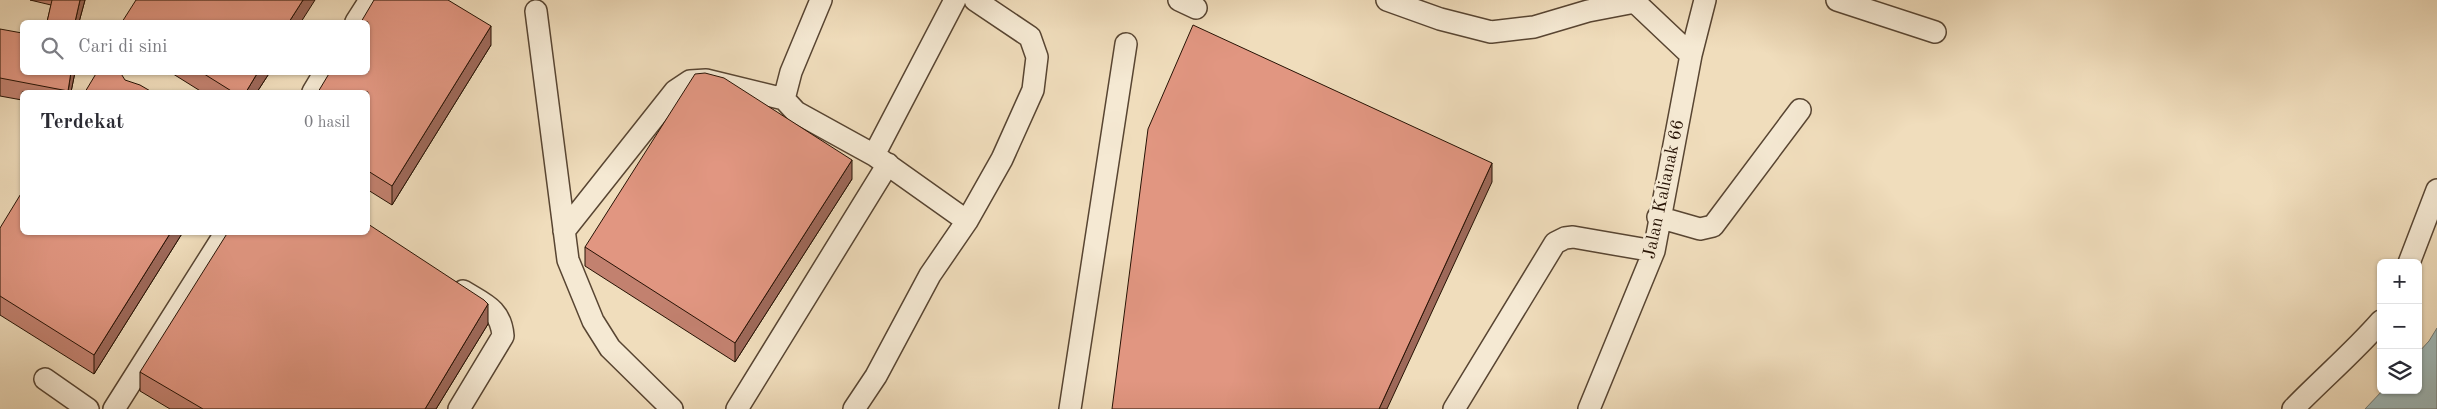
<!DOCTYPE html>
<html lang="id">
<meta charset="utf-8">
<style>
:root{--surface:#fff;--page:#f2f2f3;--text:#2b2b33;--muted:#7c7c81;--line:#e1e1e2}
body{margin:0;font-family:"Old Standard TT",serif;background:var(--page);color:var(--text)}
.controls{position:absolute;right:15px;bottom:15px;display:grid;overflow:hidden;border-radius:8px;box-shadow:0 1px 4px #0004}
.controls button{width:45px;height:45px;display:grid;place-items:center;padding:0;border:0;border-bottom:1px solid var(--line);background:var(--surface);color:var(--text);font:25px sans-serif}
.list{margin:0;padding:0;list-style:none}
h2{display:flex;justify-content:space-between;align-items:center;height:65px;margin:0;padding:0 20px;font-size:21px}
h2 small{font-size:16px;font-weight:400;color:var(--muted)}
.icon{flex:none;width:28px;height:28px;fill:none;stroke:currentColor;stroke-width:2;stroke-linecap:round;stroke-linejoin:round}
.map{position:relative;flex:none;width:2437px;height:409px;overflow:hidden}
.search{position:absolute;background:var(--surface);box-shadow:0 1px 4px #0004;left:20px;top:20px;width:350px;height:55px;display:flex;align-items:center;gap:12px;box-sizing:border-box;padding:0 18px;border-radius:8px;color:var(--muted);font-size:19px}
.panel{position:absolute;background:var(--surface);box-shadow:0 1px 4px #0004;left:20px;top:90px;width:350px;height:145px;border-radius:8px}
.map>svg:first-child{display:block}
</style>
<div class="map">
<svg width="2437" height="409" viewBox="0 0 2437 409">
<rect width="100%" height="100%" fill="#f0ddbc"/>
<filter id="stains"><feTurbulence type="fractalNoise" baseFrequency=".004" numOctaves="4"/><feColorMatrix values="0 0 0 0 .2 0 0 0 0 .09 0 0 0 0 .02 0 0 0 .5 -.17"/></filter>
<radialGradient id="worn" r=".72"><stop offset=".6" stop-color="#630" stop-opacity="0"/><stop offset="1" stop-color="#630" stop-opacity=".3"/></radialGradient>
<path fill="#9ebabb" stroke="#6e7772" d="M 2437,328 L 2437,409 L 2365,409 L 2383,390 L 2418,390 L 2418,353 L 2429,341 Z"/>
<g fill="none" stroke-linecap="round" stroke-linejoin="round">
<g stroke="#584532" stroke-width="24">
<path id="minor" d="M 1179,0 L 1196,8
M 1387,0 L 1440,19 L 1491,32 L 1534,27 L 1588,11 L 1635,2 L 1691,55
M 1837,0 L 1935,32
M 536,11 L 568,260 L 593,321 L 610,348 L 672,409
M 356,22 L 370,0
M 313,92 L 325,72
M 784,99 L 791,72 L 821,0
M 874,155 L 955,0
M 1658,217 L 1700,229 L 1713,226 L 1800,110
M 564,231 L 675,91 L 690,81 L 706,80 L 784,99 L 796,112 L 874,155 L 967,221
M 2409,263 L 2437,190
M 45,379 L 88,409
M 114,409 L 226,232
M 459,409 L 503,336 C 501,309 484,304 463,291
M 737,409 L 888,164
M 854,409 L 876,376 L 930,275 L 967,221 L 1002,159 L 1033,90 L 1037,57 L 1030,37 L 975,0
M 1070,409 L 1126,44
M 1454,409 L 1555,243 L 1565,238 L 1573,237 L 1654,251
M 1589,409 L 1654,251 L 1691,55 L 1705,0
M 2293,409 C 2322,379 2353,353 2381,321"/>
</g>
<use href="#minor" stroke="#f5e9d3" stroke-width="21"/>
</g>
<path fill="#c2816f" stroke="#261204" d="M 30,0 L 85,0 L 79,22 L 47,22 L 51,5 Z
M 0,29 L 22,72 L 75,72 L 71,92 L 22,92 L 22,100 L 0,96 Z
M 491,45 L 392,205 L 368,190 L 368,92 Z
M 170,72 L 270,72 L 257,92 L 202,92 Z
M 852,179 L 735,362 L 585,266 L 585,247 Z
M 0,228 L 183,232 L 94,374 L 0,315 Z
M 488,324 L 436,409 L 170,409 L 140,391 L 140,372 Z"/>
<path fill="#9e695a" stroke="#261204" d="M 80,0 L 85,0 L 79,22 L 75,22 Z
M 303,0 L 315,0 L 301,22 L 289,22 Z
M 491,26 L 491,45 L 392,205 L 392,186 Z
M 71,72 L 75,72 L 71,92 L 68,92 Z
M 258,72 L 270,72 L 257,92 L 246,92 Z
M 852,160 L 852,179 L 735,362 L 735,343 Z
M 1492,163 L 1492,182 L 1387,409 L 1379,409 Z
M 171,232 L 183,232 L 94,374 L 94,355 Z
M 488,304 L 488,324 L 436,409 L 425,409 Z"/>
<path fill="#e19681" stroke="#261204" d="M 52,0 L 80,0 L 75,22 L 47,22 Z
M 136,0 L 303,0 L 289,22 L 122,22 Z
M 374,0 L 448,0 L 491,26 L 392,186 L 368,171 L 368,92 L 318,92 L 330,72 L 368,72 L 368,22 L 361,22 Z
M 1193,25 L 1492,163 L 1379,409 L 1112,409 L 1148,129 Z
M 0,29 L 22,33 L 22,72 L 71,72 L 68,91 L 0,78 Z
M 97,72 L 120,72 L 125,80 L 140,85 L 152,92 L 85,92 Z
M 201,72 L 258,72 L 246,92 L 233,92 Z
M 705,73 L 724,78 L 852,160 L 735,343 L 585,247 L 695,74 Z
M 22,192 L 22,232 L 171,232 L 94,355 L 0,296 L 0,228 Z
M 368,224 L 484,300 L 488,304 L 425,409 L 203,409 L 140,372 L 228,232 L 368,232 Z"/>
<g text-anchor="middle" stroke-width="5" stroke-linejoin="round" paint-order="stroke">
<g font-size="18" fill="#261204" stroke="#f5e9d3">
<text transform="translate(1663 189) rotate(-78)" y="6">Jalan Kalianak 66</text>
</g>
</g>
<rect width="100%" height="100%" filter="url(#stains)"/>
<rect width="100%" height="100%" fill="url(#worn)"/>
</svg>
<div class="controls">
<button>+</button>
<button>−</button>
<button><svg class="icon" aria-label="layers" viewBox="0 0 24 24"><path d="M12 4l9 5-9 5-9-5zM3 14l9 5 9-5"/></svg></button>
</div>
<div class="search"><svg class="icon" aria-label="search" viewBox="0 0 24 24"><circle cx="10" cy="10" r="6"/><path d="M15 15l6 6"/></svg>Cari di sini</div>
<section class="panel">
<h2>Terdekat<small>0 hasil</small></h2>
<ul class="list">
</ul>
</section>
</div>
